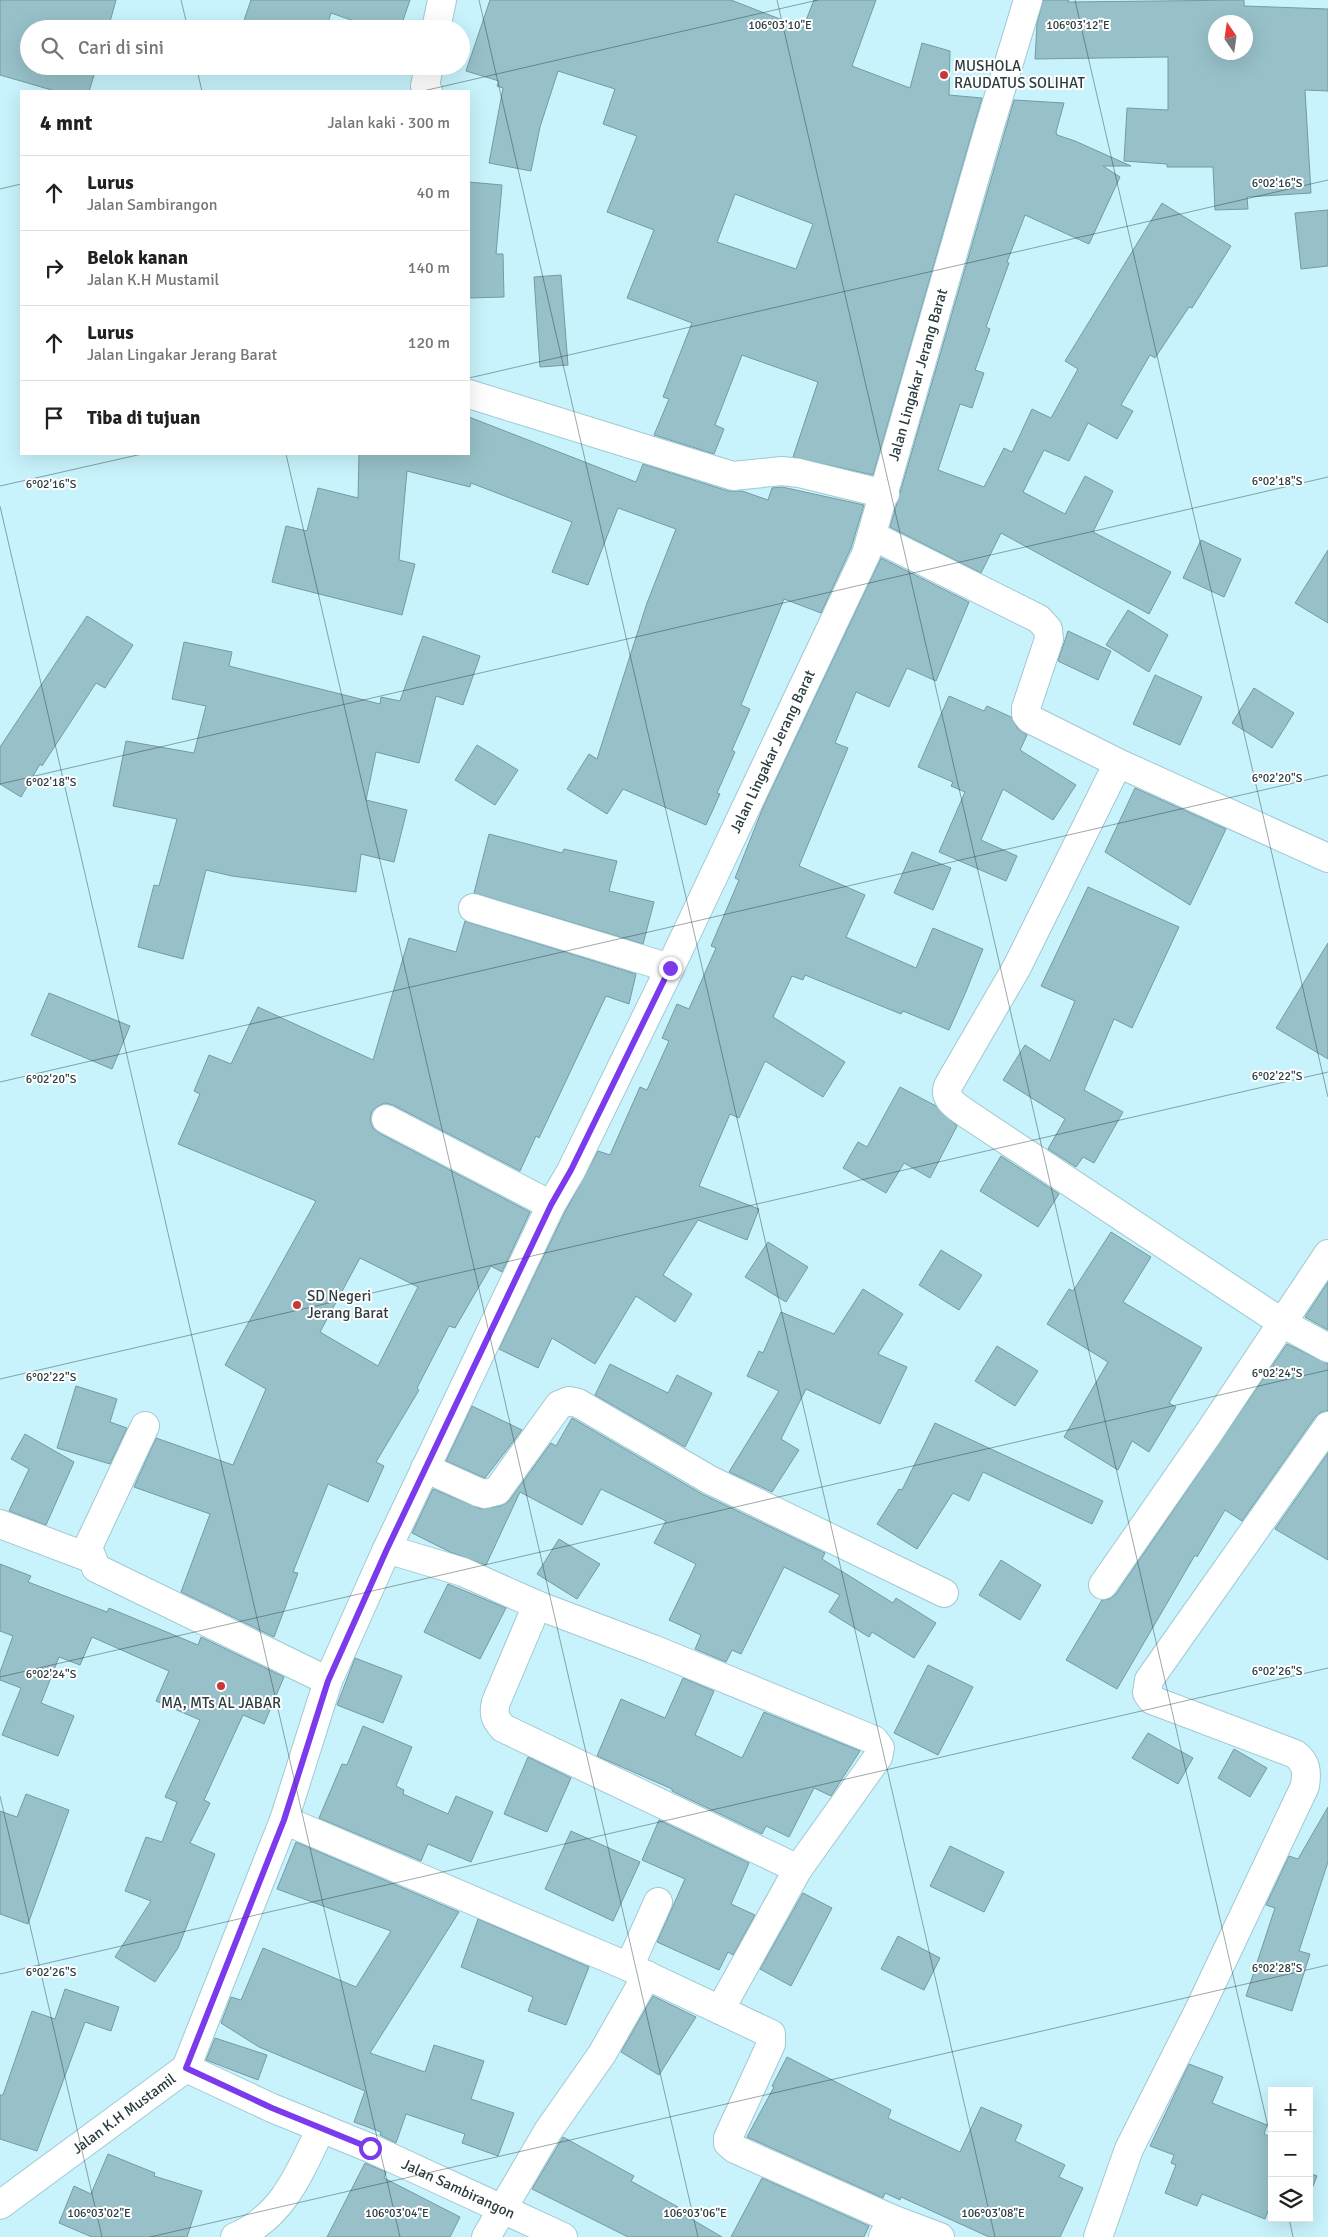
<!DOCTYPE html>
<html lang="id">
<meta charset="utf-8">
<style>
:root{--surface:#fff;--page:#f2f2f2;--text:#202124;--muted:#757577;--line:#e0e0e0}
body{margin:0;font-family:Signika,sans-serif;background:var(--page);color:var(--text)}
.controls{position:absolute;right:15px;bottom:15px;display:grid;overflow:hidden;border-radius:0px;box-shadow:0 5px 20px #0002}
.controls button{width:45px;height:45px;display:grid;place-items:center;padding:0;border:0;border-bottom:1px solid var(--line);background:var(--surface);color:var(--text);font:25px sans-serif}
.compass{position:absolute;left:1208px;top:15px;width:45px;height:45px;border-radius:50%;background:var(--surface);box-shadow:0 5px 20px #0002;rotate:347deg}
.stop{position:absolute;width:15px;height:15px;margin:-11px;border:4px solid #7c3aed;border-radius:50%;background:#fff}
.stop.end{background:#7c3aed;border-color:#fff;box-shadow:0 1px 5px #0008}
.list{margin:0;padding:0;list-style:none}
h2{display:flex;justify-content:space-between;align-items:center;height:65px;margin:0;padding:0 20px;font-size:21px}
h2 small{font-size:16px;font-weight:400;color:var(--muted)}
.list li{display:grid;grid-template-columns:32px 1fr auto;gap:15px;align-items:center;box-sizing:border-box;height:75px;padding:0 20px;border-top:1px solid var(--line)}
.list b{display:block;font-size:19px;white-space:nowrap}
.list p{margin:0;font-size:16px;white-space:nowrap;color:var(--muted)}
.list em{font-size:16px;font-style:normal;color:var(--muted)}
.icon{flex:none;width:28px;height:28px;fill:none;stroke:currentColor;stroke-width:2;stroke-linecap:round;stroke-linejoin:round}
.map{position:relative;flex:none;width:1328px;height:2237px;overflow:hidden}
.search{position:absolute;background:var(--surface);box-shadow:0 5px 20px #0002;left:20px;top:20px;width:450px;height:55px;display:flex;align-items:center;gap:12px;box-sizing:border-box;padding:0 18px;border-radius:28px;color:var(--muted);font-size:19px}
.panel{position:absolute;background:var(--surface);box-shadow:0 5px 20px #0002;left:20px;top:90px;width:450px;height:365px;border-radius:0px}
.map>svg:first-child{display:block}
</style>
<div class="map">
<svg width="1328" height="2237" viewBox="0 0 1328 2237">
<rect width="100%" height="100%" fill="#c8f3fc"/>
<path fill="#97c0c8" stroke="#739ba3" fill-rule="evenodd" d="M 0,0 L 116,0 L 108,29 L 29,29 L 29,66 L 97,66 L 89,91 L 55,91 L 0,75 Z
M 251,0 L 410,0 L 400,29 L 377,29 L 331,13 L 326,29 L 241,29 Z
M 490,0 L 731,0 L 803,28 L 814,0 L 876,0 L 852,66 L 910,88 L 922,43 L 950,51 L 949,95 L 982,98 L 873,475 L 793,457 L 818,382 L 742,355 L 715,425 L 724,429 L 714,454 L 654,435 L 669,399 L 663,397 L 692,323 L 627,298 L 654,230 L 607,212 L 637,136 L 603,124 L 615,89 L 558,71 L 540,127 L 531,171 L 489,163 L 503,88 L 497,86 L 499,81 L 466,71 ZM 735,194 L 813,224 L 796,269 L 717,242 Z
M 1043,0 L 1069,0 L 1068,2 L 1244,0 L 1244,6 L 1328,9 L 1328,91 L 1305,90 L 1311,193 L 1247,197 L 1248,209 L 1215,210 L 1213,167 L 1167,167 L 1167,164 L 1124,161 L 1127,108 L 1168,110 L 1168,57 L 1035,59 L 1037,24 ZM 1216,22 L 1246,22 L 1246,52 L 1216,52 Z
M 1014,100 L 1064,103 L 1056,132 L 1057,135 L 1075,141 L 1131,166 L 1103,166 L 1120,177 L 1089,244 L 1025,215 L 1007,262 L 1009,263 L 986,327 L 990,329 L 975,370 L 984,373 L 972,408 L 960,404 L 938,470 L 984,487 L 1004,448 L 1012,452 L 1032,409 L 1051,418 L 1078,369 L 1065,361 L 1162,203 L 1231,246 L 1192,308 L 1189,307 L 1155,358 L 1150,355 L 1121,405 L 1133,411 L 1117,439 L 1088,423 L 1069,461 L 1044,450 L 1023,492 L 1065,514 L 1085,476 L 1113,491 L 1093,532 L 1171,572 L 1149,614 L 1001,533 L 981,573 L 890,527 Z
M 469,182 L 502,185 L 496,254 L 503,254 L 504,297 L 469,298 Z
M 1328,210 L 1328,266 L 1301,269 L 1295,213 Z
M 561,275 L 568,365 L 540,367 L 534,277 Z
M 469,417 L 636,482 L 643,464 L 728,491 L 742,491 L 768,500 L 772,488 L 782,487 L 864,505 L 851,548 L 821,613 L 784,599 L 741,705 L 750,709 L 732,750 L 735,752 L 717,793 L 720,794 L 706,825 L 623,789 L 607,814 L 567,789 L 589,754 L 597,759 L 647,603 L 676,529 L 618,508 L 588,585 L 552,572 L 572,522 L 471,483 L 470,487 L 407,471 L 399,560 L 415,564 L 402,615 L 272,582 L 286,526 L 307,531 L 318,488 L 358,498 L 359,454 L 469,454 Z
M 1201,540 L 1241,559 L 1224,597 L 1183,578 Z
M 1328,550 L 1328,623 L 1295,603 Z
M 881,558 L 969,602 L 936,681 L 907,668 L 889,707 L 856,692 L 835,743 L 848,748 L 799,866 L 865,895 L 846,937 L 916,968 L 933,928 L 983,949 L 965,994 L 949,1030 L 903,1011 L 901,1014 L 805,975 L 803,980 L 792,976 L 773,1017 L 845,1062 L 823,1097 L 765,1061 L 739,1118 L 730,1114 L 699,1186 L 759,1209 L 747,1240 L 698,1220 L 663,1275 L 692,1294 L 675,1322 L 636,1296 L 595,1364 L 552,1338 L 538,1368 L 499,1349 L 565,1212 L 598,1151 L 610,1155 L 640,1087 L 647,1090 L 669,1041 L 662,1038 L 677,1004 L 689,1009 L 716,948 L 711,946 L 739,880 L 735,878 L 764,805 Z
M 1128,610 L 1168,635 L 1149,672 L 1106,645 Z
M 87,616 L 133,645 L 105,688 L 96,683 L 42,766 L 40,764 L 21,797 L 0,784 L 0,747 Z
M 1068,631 L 1111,651 L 1098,680 L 1058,661 Z
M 423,636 L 480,656 L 463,705 L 436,696 L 419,763 L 376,752 L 366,800 L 407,810 L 394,862 L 361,854 L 356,892 L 232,876 L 206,870 L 183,959 L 138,947 L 154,885 L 159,886 L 177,819 L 113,806 L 126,741 L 194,753 L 206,706 L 172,699 L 184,642 L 232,652 L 229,666 L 380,704 L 381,697 L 400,701 Z
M 1155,675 L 1202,697 L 1180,745 L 1133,724 Z
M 1254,688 L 1294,713 L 1272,748 L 1232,723 Z
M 949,696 L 984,711 L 987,706 L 1011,717 L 1018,729 L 1027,735 L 1020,750 L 1076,785 L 1053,820 L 1003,789 L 981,840 L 1017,856 L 1006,881 L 939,852 L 965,792 L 951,786 L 953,782 L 918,767 Z
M 477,745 L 518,770 L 495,805 L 455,780 Z
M 1135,788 L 1226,829 L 1190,905 L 1105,852 Z
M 489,834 L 562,853 L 564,849 L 617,861 L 609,891 L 654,902 L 643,944 L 474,893 Z
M 912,852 L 951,868 L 933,910 L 894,893 Z
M 1088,887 L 1179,927 L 1132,1028 L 1114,1019 L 1084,1090 L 1123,1112 L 1094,1163 L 1083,1157 L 1076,1167 L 1048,1149 L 1065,1119 L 1003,1080 L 1025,1045 L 1050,1061 L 1075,1001 L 1041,986 Z
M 465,921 L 636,974 L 629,1004 L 606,996 L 539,1138 L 536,1136 L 520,1171 L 393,1105 L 385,1103 L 378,1106 L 372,1111 L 370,1120 L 373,1128 L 379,1133 L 530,1212 L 502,1272 L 491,1266 L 455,1328 L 449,1326 L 417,1388 L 419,1390 L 376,1462 L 384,1466 L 368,1502 L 328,1484 L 293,1572 L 298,1573 L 274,1637 L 181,1592 L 210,1514 L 134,1487 L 156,1438 L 233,1465 L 266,1389 L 225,1365 L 316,1201 L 178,1144 L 200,1094 L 194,1091 L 209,1055 L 231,1064 L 258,1007 L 373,1060 L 409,938 L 456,952 ZM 360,1258 L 418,1287 L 378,1366 L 320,1332 Z
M 1328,943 L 1328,1059 L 1276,1028 Z
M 49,993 L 130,1026 L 112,1069 L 31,1035 Z
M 900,1087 L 936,1106 L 957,1126 L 930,1178 L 904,1163 L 886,1193 L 843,1168 L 858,1142 L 867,1147 Z
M 1001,1156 L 1059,1194 L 1038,1227 L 980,1191 Z
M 1111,1232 L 1151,1257 L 1123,1302 L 1202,1348 L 1169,1403 L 1176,1407 L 1149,1452 L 1132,1441 L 1118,1470 L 1064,1437 L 1108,1362 L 1047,1324 L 1069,1289 L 1073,1291 Z
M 768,1242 L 808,1267 L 786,1302 L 745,1277 Z
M 941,1250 L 982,1275 L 959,1310 L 919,1285 Z
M 1328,1282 L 1328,1330 L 1305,1317 Z
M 863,1289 L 903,1314 L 878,1354 L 907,1367 L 880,1424 L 806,1389 L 781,1439 L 799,1450 L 772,1492 L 729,1472 L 779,1391 L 747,1376 L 759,1351 L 763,1353 L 781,1312 L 834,1334 Z
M 1287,1344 L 1328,1364 L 1328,1411 L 1321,1412 L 1315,1417 L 1242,1521 L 1225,1510 L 1197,1557 L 1195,1555 L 1117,1689 L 1066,1660 L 1102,1600 L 1109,1599 L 1116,1594 Z
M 997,1346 L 1038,1371 L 1015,1406 L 975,1381 Z
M 610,1364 L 668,1393 L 677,1375 L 712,1393 L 685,1447 L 595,1395 Z
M 76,1386 L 117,1399 L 110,1422 L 127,1428 L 110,1464 L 57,1448 Z
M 472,1406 L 522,1430 L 485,1478 L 446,1461 Z
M 572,1418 L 702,1494 L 825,1553 L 822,1559 L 893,1603 L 896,1598 L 936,1623 L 914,1658 L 872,1632 L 869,1637 L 829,1612 L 840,1595 L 784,1567 L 741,1654 L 732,1650 L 726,1662 L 695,1649 L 701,1635 L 669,1620 L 696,1564 L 654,1543 L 666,1521 L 601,1489 L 582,1525 L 520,1492 L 486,1565 L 450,1552 L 412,1533 L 433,1489 L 481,1509 L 501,1506 L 509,1501 L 551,1443 L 556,1446 Z
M 935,1423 L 1103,1501 L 1092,1524 L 983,1472 L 969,1501 L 953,1493 L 917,1549 L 877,1524 L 899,1489 L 902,1490 Z
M 25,1434 L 74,1462 L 46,1525 L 9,1511 L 29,1469 L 11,1459 Z
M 1328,1453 L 1328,1560 L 1275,1529 Z
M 559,1539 L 600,1564 L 577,1599 L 537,1574 Z
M 1001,1560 L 1041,1585 L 1020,1620 L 979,1595 Z
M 0,1564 L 31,1576 L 28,1582 L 107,1612 L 109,1608 L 198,1645 L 201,1637 L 284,1677 L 264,1724 L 243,1715 L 204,1800 L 210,1803 L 190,1843 L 215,1854 L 178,1948 L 155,1982 L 115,1957 L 151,1901 L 125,1891 L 146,1837 L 162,1842 L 177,1802 L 165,1797 L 200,1720 L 156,1701 L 169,1671 L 92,1637 L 80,1665 L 59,1657 L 41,1703 L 74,1716 L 58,1756 L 2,1735 L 21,1688 L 0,1680 L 0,1672 L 13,1636 L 0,1631 Z
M 448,1584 L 506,1608 L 480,1659 L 424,1632 Z
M 355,1658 L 402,1676 L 383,1723 L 337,1705 Z
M 928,1665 L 973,1687 L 938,1755 L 894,1733 Z
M 683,1678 L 714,1691 L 695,1735 L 742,1758 L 764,1712 L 860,1751 L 831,1796 L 814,1788 L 789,1837 L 766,1826 L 762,1834 L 672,1791 L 672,1789 L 597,1756 L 621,1699 L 665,1718 Z
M 363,1726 L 412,1747 L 396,1786 L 404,1790 L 403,1794 L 448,1814 L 456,1796 L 493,1812 L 471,1862 L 428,1844 L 421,1861 L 319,1818 L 342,1764 L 347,1765 Z
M 1148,1733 L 1193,1758 L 1178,1784 L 1132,1758 Z
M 1234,1749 L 1267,1768 L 1250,1797 L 1218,1778 Z
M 528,1757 L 571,1778 L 547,1832 L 504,1814 Z
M 26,1794 L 69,1810 L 28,1924 L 0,1914 L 0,1811 L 17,1817 Z
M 1328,1807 L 1328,1862 L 1299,1951 L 1310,1954 L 1292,2011 L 1246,1996 L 1275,1908 L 1266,1905 L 1289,1856 L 1298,1859 Z
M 659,1820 L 749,1863 L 731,1904 L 755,1915 L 733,1955 L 728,1952 L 719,1970 L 657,1942 L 685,1879 L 642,1860 Z
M 571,1831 L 640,1862 L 613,1921 L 545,1889 Z
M 296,1842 L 459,1912 L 370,2053 L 425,2072 L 434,2045 L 484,2061 L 471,2099 L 514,2113 L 498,2156 L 462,2143 L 465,2134 L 406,2114 L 396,2143 L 380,2135 L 381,2132 L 354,2122 L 365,2091 L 259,2047 L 221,2023 L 231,1997 L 241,2000 L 263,1948 L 356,1987 L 391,1931 L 277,1889 Z
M 950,1846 L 1004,1872 L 984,1912 L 930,1886 Z
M 803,1893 L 832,1908 L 791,1986 L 760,1969 Z
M 478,1919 L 589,1967 L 566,2025 L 528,2011 L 533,1997 L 461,1967 Z
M 898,1936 L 940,1958 L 924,1990 L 881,1969 Z
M 65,1989 L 119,2007 L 111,2031 L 85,2022 L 37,2151 L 0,2139 L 0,2095 L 3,2095 L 32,2011 L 55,2019 Z
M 653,1996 L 696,2017 L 659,2075 L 621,2052 Z
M 215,2038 L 267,2055 L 258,2080 L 206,2060 Z
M 787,2057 L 891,2110 L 888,2118 L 960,2152 L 981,2107 L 1022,2125 L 1015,2141 L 1065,2165 L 1059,2177 L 1083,2188 L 1060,2237 L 989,2237 L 901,2197 L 900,2200 L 885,2193 L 883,2198 L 747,2137 L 774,2087 L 772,2086 Z
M 1189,2064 L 1223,2077 L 1212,2103 L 1267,2125 L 1264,2134 L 1272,2138 L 1272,2213 L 1268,2211 L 1265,2219 L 1202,2194 L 1197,2206 L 1165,2193 L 1176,2165 L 1171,2163 L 1174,2155 L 1150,2146 Z
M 563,2137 L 634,2176 L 631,2181 L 678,2207 L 676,2210 L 722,2237 L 628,2237 L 532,2189 Z
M 108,2154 L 155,2173 L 154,2176 L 202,2191 L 187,2237 L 92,2237 L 59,2223 L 74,2186 L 91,2194 Z
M 365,2163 L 386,2172 L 384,2178 L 460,2217 L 450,2237 L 327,2237 Z
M 1309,2173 L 1317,2176 L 1309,2196 Z
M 762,2178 L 869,2226 L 864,2237 L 731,2237 Z"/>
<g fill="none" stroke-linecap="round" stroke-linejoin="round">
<g stroke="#a0c9d2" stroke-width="30">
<g id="minor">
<path d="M 436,29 L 442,0"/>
<path d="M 428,91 L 425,86 L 429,66"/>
<path d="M 469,394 L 733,476 L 782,471 L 799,473 L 885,494"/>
<path d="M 873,536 L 1039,619 L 1048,629 L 1049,639 L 1026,708 L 1026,714 L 1030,719 L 1118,763 L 1328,858"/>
<path d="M 1118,763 L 1017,967 L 948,1086 C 943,1100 958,1107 967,1114 L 1284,1324 L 1328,1348"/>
<path d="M 473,908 L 670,968"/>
<path d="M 386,1119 L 551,1205"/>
<path d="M 145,1426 L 88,1547 L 96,1568 L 328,1681"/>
<path d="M 425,1468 L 478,1492 L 485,1494 L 497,1491 L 559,1405 L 569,1401 L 578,1403 L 710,1480 L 944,1593"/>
<path d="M 0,1524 L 90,1558"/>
<path d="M 387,1549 L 463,1572 L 537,1605 L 653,1649 L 874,1740 L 880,1748 L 878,1757 L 798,1869"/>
<path d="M 1103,1585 L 1210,1431 L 1328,1254"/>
<path d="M 537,1605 L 496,1702 C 493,1714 495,1719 503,1728 L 798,1869 L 720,2010"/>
<path d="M 284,1820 L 629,1967 L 771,2034 L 771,2044 L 728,2138 L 728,2143 L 735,2149 L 892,2219"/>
<path d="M 629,1967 L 658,1902"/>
<path id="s1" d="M 186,2068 L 272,2108 L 370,2148 L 563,2237"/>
<path id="s2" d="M 0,2205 L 186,2068 L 284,1820 L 328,1681 L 387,1549 L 551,1205 L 571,1171 L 670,968 L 866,554 L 988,132 L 1028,0"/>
<path d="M 235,2237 C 283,2217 300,2172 321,2128"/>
<path d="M 486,2237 L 548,2131 L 602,2054 L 647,1975"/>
<path d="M 883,2237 L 892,2219 L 940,2237"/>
<path d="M 1098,2237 L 1129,2149 L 1199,2010 L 1305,1786 C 1307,1772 1307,1763 1295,1754 L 1152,1700 L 1147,1693 L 1149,1680 L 1328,1426"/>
</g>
</g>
<use href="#minor" stroke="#fff" stroke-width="28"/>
</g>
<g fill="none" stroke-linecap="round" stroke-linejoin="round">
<path stroke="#7c3aed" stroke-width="6" d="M 370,2148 L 272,2108 L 186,2068 L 284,1820 L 328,1681 L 387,1549 L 551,1205 L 571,1170 L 670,968"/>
</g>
<path fill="none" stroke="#2c3d40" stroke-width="1" stroke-opacity="0.45" d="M 181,0 L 188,29M 479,0 L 995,2237M 777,0 L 1272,2144M 1075,0 L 1328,1097M 196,66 L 202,91M 423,91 L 818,0M 0,189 L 21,184M 469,378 L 1328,180M 286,454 L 698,2237M 0,486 L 142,454M 0,506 L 400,2237M 0,784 L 1328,477M 0,1082 L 1328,775M 0,1379 L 1328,1072M 0,1677 L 1328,1370M 0,1796 L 102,2237M 0,1974 L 1328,1668M 1289,2218 L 1293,2237M 150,2237 L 1328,1965"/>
<g fill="#c73937" stroke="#fff" stroke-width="2">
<circle cx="944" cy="75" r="5"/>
<circle cx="297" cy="1305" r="5"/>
<circle cx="221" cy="1686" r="5"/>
</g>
<g text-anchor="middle" stroke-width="4" stroke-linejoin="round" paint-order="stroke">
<g font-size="15" fill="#2c3d40" stroke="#fff" text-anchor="start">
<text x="954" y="71">MUSHOLA<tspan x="954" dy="17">RAUDATUS SOLIHAT</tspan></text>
<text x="307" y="1301">SD Negeri<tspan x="307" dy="17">Jerang Barat</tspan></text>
<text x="221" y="1708" text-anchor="middle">MA, MTs AL JABAR</text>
</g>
<g font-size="15" fill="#2c3d40" stroke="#fff">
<text dy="5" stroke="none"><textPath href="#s2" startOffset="2079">Jalan Lingakar Jerang Barat</textPath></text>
<text dy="5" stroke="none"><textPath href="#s2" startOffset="1674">Jalan Lingakar Jerang Barat</textPath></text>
<text dy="5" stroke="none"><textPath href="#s2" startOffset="154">Jalan K.H Mustamil</textPath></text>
<text dy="5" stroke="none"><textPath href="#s1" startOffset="298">Jalan Sambirangon</textPath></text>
</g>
</g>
<g font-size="12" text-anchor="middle" fill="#2c3d40" stroke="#fff" stroke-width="4" stroke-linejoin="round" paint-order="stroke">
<text x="780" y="29">106°03'10"E</text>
<text x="1078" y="29">106°03'12"E</text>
<text x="1277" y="187">6°02'16"S</text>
<text x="1277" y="485">6°02'18"S</text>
<text x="51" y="488">6°02'16"S</text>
<text x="1277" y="782">6°02'20"S</text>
<text x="51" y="786">6°02'18"S</text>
<text x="1277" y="1080">6°02'22"S</text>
<text x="51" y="1083">6°02'20"S</text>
<text x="1277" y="1377">6°02'24"S</text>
<text x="51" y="1381">6°02'22"S</text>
<text x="1277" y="1675">6°02'26"S</text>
<text x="51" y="1678">6°02'24"S</text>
<text x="1277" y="1972">6°02'28"S</text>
<text x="51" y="1976">6°02'26"S</text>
<text x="99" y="2217">106°03'02"E</text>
<text x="397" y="2217">106°03'04"E</text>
<text x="695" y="2217">106°03'06"E</text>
<text x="993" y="2217">106°03'08"E</text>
</g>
</svg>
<div class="controls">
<button>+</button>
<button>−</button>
<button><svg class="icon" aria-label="layers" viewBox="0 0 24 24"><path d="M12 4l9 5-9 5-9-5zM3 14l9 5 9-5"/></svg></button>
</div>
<svg class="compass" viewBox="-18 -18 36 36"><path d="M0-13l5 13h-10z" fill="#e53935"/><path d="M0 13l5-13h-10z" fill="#757577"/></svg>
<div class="stop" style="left:370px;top:2148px"></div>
<div class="stop end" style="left:670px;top:968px"></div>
<div class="search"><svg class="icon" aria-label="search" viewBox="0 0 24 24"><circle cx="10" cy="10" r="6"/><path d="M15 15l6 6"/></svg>Cari di sini</div>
<section class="panel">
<h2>4 mnt<small>Jalan kaki · 300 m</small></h2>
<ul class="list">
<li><svg class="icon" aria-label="ahead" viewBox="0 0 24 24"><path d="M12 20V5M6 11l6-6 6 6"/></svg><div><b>Lurus</b><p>Jalan Sambirangon</p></div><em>40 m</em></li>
<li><svg class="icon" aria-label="right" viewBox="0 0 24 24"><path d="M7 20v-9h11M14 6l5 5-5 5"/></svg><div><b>Belok kanan</b><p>Jalan K.H Mustamil</p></div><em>140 m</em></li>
<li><svg class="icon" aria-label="ahead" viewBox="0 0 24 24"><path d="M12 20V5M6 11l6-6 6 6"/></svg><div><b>Lurus</b><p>Jalan Lingakar Jerang Barat</p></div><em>120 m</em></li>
<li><svg class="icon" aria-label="arrive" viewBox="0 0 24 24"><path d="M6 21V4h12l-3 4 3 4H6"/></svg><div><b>Tiba di tujuan</b></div></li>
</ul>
</section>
</div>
